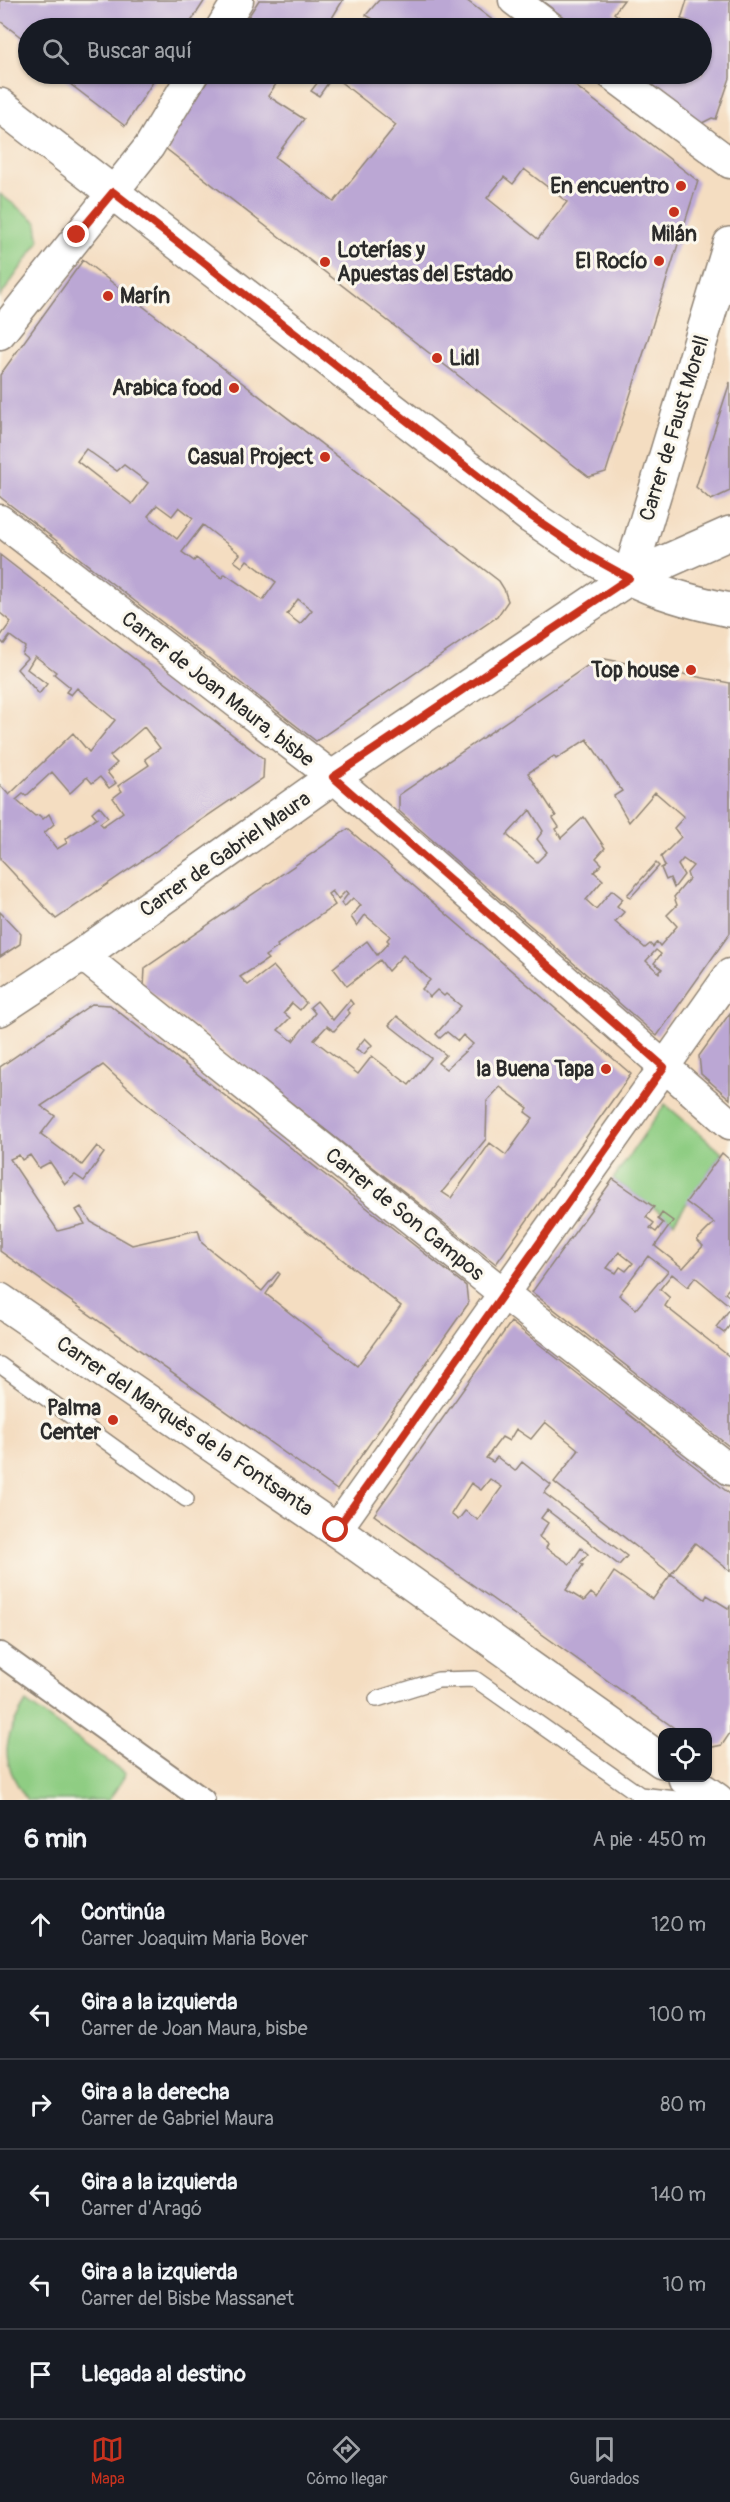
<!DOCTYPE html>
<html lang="es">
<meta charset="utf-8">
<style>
:root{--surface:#171b24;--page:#242831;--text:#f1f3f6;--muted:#9ea1a6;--line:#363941;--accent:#c8321e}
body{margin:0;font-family:Pangolin,sans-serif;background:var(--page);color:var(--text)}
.controls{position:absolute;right:18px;bottom:18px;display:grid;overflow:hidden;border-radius:12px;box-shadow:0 2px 4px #0004}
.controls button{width:54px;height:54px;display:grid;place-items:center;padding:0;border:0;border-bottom:2px solid var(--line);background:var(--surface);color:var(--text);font:30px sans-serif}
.stop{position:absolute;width:18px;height:18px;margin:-14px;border:4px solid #c8321e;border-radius:50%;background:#fff}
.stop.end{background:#c8321e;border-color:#fff;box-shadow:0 2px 6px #0008}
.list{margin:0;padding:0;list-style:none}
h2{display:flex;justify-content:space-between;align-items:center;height:78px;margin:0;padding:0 24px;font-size:26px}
h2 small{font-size:20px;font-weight:400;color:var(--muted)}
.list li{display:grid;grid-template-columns:39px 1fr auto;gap:18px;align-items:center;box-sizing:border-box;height:90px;padding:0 24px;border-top:2px solid var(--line)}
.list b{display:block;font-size:22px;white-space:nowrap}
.list p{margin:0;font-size:20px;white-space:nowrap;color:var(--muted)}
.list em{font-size:20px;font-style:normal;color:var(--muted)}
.icon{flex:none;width:33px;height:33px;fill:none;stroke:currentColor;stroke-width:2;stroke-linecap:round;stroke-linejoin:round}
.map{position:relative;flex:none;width:730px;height:1800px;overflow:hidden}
.search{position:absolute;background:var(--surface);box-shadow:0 2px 4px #0004;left:18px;right:18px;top:18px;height:66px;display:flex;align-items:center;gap:15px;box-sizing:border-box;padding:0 21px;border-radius:33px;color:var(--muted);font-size:22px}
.sheet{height:618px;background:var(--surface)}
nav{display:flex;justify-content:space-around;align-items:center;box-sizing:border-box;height:84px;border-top:2px solid var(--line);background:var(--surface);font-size:16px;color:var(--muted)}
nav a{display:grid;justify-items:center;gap:3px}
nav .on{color:var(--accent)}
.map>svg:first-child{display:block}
</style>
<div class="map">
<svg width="730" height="1800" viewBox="0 0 730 1800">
<rect width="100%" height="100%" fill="#fbf7ec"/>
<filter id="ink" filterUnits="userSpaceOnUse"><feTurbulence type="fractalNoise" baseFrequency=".0167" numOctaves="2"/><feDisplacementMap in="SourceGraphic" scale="12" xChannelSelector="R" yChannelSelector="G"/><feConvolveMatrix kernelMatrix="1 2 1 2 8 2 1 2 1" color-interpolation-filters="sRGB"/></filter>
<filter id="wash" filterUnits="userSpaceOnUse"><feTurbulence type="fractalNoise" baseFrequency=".008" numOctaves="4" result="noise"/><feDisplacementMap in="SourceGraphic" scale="24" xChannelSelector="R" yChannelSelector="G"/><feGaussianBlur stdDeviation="1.35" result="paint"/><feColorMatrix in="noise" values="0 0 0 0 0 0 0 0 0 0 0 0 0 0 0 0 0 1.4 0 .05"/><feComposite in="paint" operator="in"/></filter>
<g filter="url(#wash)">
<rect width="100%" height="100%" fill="#f4ddc1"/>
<path fill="#8fcd83" stroke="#5d7c57" stroke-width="1.5" d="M 0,194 L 37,222 L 39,242 L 0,297 Z
M 665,1104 L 722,1153 L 674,1222 L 613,1179 Z
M 26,1702 L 126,1774 L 109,1800 L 27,1800 C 0,1760 1,1743 26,1702 Z"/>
<g id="blocks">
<path fill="#bba7d4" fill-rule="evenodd" d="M 0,0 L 205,0 L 187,28 L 28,28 L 28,51 L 22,46 L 22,38 L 0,21 Z
M 259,0 L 343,0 L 326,28 L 241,28 Z
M 379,0 L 466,0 L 503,28 L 370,28 L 376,21 L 366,15 Z
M 541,0 L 624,0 L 614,13 L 634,28 L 578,28 Z
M 687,0 L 730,0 L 730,78 L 716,119 L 712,118 L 700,124 L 635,74 L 702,74 L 702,28 L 689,28 L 691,22 L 681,19 Z
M 57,74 L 158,74 L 125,126 Z
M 212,74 L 274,74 L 280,78 L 268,96 L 304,119 L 275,157 L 334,202 L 396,125 L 333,76 L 334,74 L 560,74 L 698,181 L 606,472 L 589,477 L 165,148 ZM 524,169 L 567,202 L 538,239 L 487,198 L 504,177 L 513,184 Z
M 324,74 L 333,76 L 319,96 L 311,91 Z
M 83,260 L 499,581 L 504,589 L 508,601 L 497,617 L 316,741 L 0,497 L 0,375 ZM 86,449 L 117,471 L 124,465 L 148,483 L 132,504 L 77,461 ZM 157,505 L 172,516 L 179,507 L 193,518 L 177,539 L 148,516 ZM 203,525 L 240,554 L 234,561 L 242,567 L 247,560 L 276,582 L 263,600 L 225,574 L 222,578 L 196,558 L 194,561 L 182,552 ZM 298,599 L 312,610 L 300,624 L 287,614 Z
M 730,382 L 730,491 L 711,500 L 696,487 Z
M 0,555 L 264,759 L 263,778 L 56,919 L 0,859 L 0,785 L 9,795 L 73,733 L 89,752 L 115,720 L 77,688 L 71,695 L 66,692 L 70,687 L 54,674 L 56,672 L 35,656 L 27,669 L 47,684 L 39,694 L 17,669 L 27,658 L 22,654 L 25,647 L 10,636 L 4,644 L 0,640 L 0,637 L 11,622 L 0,613 ZM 144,727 L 160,748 L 145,759 L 149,765 L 118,786 L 122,791 L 113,798 L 123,812 L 103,826 L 100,823 L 108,817 L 99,806 L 92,812 L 97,818 L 65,839 L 67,843 L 57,849 L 44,833 L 54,824 L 49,814 L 43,819 L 39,815 L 35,816 L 16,800 L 23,794 L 26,796 L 52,772 L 70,793 L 87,777 L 92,783 L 100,777 L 109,788 L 116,783 L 107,772 L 117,763 L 110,756 Z
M 605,659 L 730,683 L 730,933 L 657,1036 L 399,811 L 399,795 L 590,664 ZM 587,739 L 622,791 L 614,796 L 629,822 L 655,792 L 684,817 L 674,828 L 681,837 L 661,857 L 665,866 L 661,868 L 666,880 L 670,878 L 674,888 L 684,875 L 678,865 L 683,859 L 693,866 L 687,873 L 689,879 L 674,897 L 677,905 L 667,915 L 677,926 L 660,946 L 657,942 L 653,947 L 650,944 L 645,948 L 615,922 L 624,912 L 617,906 L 623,899 L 612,890 L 596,909 L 586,900 L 603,880 L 594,872 L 602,864 L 596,858 L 605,848 L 584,817 L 561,838 L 556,829 L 559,827 L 553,818 L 556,816 L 528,773 L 554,756 L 556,759 ZM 530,810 L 543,831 L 537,839 L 547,852 L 537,862 L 507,835 ZM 656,950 L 661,954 L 654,963 L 662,969 L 659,973 L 646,961 Z
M 348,829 L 631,1074 L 496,1264 L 144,987 L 145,968 ZM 332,891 L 338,899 L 346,891 L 348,894 L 341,903 L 344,907 L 353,898 L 361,905 L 351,917 L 357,926 L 365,915 L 390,936 L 387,940 L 389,942 L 377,955 L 367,941 L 333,968 L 347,986 L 380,960 L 388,971 L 403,955 L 430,980 L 422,989 L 430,997 L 437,990 L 444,996 L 446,994 L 461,1006 L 436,1034 L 440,1038 L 447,1032 L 458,1041 L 463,1035 L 473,1044 L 446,1069 L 438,1063 L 446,1055 L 397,1016 L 389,1025 L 431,1058 L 409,1085 L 372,1056 L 358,1074 L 314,1040 L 327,1026 L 334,1031 L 350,1013 L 347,1010 L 353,1004 L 350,1000 L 333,1020 L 317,1001 L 310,1007 L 315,1013 L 293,1041 L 278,1030 L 290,1018 L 284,1013 L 292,1003 L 300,1010 L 306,1003 L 273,966 L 248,985 L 240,977 L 268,959 L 265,956 L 278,947 L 277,945 L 335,905 L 328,894 ZM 500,1087 L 528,1108 L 525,1112 L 533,1118 L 506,1155 L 490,1143 L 451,1198 L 442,1192 L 486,1139 L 487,1101 Z
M 656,863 L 659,866 L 630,898 L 627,895 Z
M 0,912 L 21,934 L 20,944 L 0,957 Z
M 92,1004 L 110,1005 L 466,1286 L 468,1304 L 337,1490 L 0,1251 L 0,1067 ZM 103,1065 L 139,1098 L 401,1306 L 357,1366 L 266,1294 L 280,1274 L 278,1272 L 262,1291 L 202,1243 L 198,1230 L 132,1245 L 91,1222 L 81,1207 L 76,1210 L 85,1224 L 58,1231 L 10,1159 L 19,1155 L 22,1160 L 30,1155 L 39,1168 L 50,1162 L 65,1184 L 75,1175 L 84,1181 L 104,1153 L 97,1146 L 82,1165 L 41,1134 L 55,1116 L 41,1106 Z
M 730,1013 L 730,1099 L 701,1074 L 699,1056 Z
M 365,1038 L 372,1045 L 364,1054 L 356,1049 Z
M 722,1153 L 730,1160 L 730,1287 L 725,1293 L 730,1297 L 730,1306 L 695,1277 L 688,1287 L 672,1274 L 660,1289 L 670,1298 L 665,1306 L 730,1357 L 730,1447 L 532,1292 L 613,1179 L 654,1207 L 646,1217 L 654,1223 L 650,1228 L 656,1232 L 663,1223 L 658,1219 L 662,1213 L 673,1221 L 655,1246 L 683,1268 L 703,1246 L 697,1240 L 714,1223 L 686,1202 ZM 619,1252 L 633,1263 L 626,1271 L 620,1267 L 616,1273 L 607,1268 ZM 648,1256 L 668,1271 L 636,1309 L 619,1295 Z
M 730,1309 L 730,1325 L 724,1333 L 716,1327 Z
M 511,1322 L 730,1494 L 730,1571 L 695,1543 L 671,1574 L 554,1482 L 579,1450 L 545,1422 L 531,1439 L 516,1429 L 509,1441 L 502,1437 L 486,1458 L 493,1462 L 497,1457 L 515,1471 L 522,1462 L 551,1485 L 544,1493 L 627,1556 L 619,1565 L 547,1510 L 541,1518 L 548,1523 L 539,1537 L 548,1544 L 546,1548 L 570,1564 L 581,1548 L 588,1554 L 580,1563 L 583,1565 L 566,1590 L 584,1601 L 591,1593 L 597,1598 L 614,1572 L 653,1599 L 671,1574 L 705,1599 L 707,1595 L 728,1608 L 730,1606 L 730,1733 L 722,1745 L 708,1748 L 708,1732 L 680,1732 L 374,1515 ZM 490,1479 L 502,1487 L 478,1520 L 465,1511 L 458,1520 L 451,1514 L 471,1483 L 481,1490 Z"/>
</g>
</g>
<g filter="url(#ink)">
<use href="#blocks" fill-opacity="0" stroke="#908476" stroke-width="1.5"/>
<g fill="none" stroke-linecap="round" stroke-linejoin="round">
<g stroke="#908476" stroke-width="18">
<path id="service" d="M 0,1365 L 186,1499
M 377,1699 L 438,1680 L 475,1679 L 640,1795 L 685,1800"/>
</g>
<g stroke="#908476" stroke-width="26">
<path id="pedestrian" d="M 0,1654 L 203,1800"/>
</g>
<g stroke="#908476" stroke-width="33">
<path id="minor" d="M 514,0 L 551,28
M 221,28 L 238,0
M 611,74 L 730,163
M 0,334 L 149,147 L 193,74
M 0,520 L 333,777 L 730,1124
M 82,955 L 503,1293 L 730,1470
M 336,1530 L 730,974"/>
</g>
<g stroke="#908476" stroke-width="36">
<path id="tertiary" d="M 629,578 L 730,244
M 0,1009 L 82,955 L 333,777 L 629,578 L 730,533
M 0,1300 L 336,1530 L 662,1761
M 685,1778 L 717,1800"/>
</g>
<g stroke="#908476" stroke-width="36">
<path id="secondary" d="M 0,105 L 531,517 C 563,538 594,561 629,578 C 661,594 695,603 730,610"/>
</g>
<use href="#service" stroke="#fff" stroke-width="15"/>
<use href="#pedestrian" stroke="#fff" stroke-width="22"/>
<use href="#minor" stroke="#fff" stroke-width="30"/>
<use href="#tertiary" stroke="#fff" stroke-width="33"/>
<use href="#secondary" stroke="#fff" stroke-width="33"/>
</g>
</g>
<g fill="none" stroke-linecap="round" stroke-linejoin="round" filter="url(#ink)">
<path stroke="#c8321e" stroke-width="8" d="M 77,235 L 113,192 L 519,508 L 591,557 L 629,578 L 333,777 L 664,1067 L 336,1530"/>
</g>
<g fill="#c8321e" stroke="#fbf7ec" stroke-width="2">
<circle cx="681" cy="186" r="6"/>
<circle cx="674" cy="212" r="6"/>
<circle cx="659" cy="261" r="6"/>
<circle cx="325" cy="262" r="6"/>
<circle cx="108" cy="296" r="6"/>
<circle cx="437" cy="358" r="6"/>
<circle cx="234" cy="388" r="6"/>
<circle cx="325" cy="457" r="6"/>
<circle cx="691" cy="670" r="6"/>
<circle cx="606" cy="1069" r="6"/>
<circle cx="113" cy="1420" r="6"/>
</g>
<g text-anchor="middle" stroke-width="6" stroke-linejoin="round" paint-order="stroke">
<g font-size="21" font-weight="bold" fill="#2b2b2b" stroke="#fbf7ec" text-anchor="end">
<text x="669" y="193">En encuentro</text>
<text x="674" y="241" text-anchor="middle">Milán</text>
<text x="337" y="257" text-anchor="start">Loterías y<tspan x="337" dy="24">Apuestas del Estado</tspan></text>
<text x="647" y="268">El Rocío</text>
<text x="120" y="303" text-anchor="start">Marín</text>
<text x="449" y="365" text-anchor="start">Lidl</text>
<text x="222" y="395">Arabica food</text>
<text x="313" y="464">Casual Project</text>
<text x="679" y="677">Top house</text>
<text x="594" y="1076">la Buena Tapa</text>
<text x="101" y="1415">Palma<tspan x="101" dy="24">Center</tspan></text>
</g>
<g font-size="21" fill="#2b2b2b" stroke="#fbf7ec">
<text transform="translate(674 428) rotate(-73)" y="7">Carrer de Faust Morell</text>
<text transform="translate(218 689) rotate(38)" y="7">Carrer de Joan Maura, bisbe</text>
<text transform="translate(225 854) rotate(-35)" y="7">Carrer de Gabriel Maura</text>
<text transform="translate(405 1214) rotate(39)" y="7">Carrer de Son Campos</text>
<text transform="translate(185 1426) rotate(34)" y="7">Carrer del Marquès de la Fontsanta</text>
</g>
</g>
</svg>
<div class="controls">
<button><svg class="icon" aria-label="locate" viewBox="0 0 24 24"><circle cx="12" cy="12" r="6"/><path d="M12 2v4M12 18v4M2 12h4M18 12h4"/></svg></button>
</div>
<div class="stop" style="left:336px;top:1530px"></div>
<div class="stop end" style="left:77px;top:235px"></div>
<div class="search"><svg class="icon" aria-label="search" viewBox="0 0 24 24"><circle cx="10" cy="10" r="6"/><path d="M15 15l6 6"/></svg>Buscar aquí</div>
</div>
<section class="sheet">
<h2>6 min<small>A pie · 450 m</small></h2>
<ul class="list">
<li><svg class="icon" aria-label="ahead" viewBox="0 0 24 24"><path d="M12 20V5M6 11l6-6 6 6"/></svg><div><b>Continúa</b><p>Carrer Joaquim Maria Bover</p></div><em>120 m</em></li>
<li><svg class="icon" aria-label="left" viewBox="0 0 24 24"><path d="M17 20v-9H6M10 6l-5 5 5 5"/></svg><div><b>Gira a la izquierda</b><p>Carrer de Joan Maura, bisbe</p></div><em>100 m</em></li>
<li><svg class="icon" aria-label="right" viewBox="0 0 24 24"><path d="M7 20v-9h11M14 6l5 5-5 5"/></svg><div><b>Gira a la derecha</b><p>Carrer de Gabriel Maura</p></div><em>80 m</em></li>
<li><svg class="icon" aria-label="left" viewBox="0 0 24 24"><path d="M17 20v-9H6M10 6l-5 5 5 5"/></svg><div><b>Gira a la izquierda</b><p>Carrer d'Aragó</p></div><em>140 m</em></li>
<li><svg class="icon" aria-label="left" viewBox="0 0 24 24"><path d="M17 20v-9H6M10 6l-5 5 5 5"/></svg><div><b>Gira a la izquierda</b><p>Carrer del Bisbe Massanet</p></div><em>10 m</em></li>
<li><svg class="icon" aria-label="arrive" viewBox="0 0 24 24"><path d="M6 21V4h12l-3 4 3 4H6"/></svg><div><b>Llegada al destino</b></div></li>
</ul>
</section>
<nav>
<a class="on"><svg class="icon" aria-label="map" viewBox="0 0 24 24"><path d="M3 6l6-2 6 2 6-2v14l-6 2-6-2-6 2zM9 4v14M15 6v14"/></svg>Mapa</a>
<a><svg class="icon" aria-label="directions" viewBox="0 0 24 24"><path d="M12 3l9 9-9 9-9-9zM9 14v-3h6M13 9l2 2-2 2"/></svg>Cómo llegar</a>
<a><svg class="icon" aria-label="saved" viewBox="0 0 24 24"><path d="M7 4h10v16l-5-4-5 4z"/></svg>Guardados</a>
</nav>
